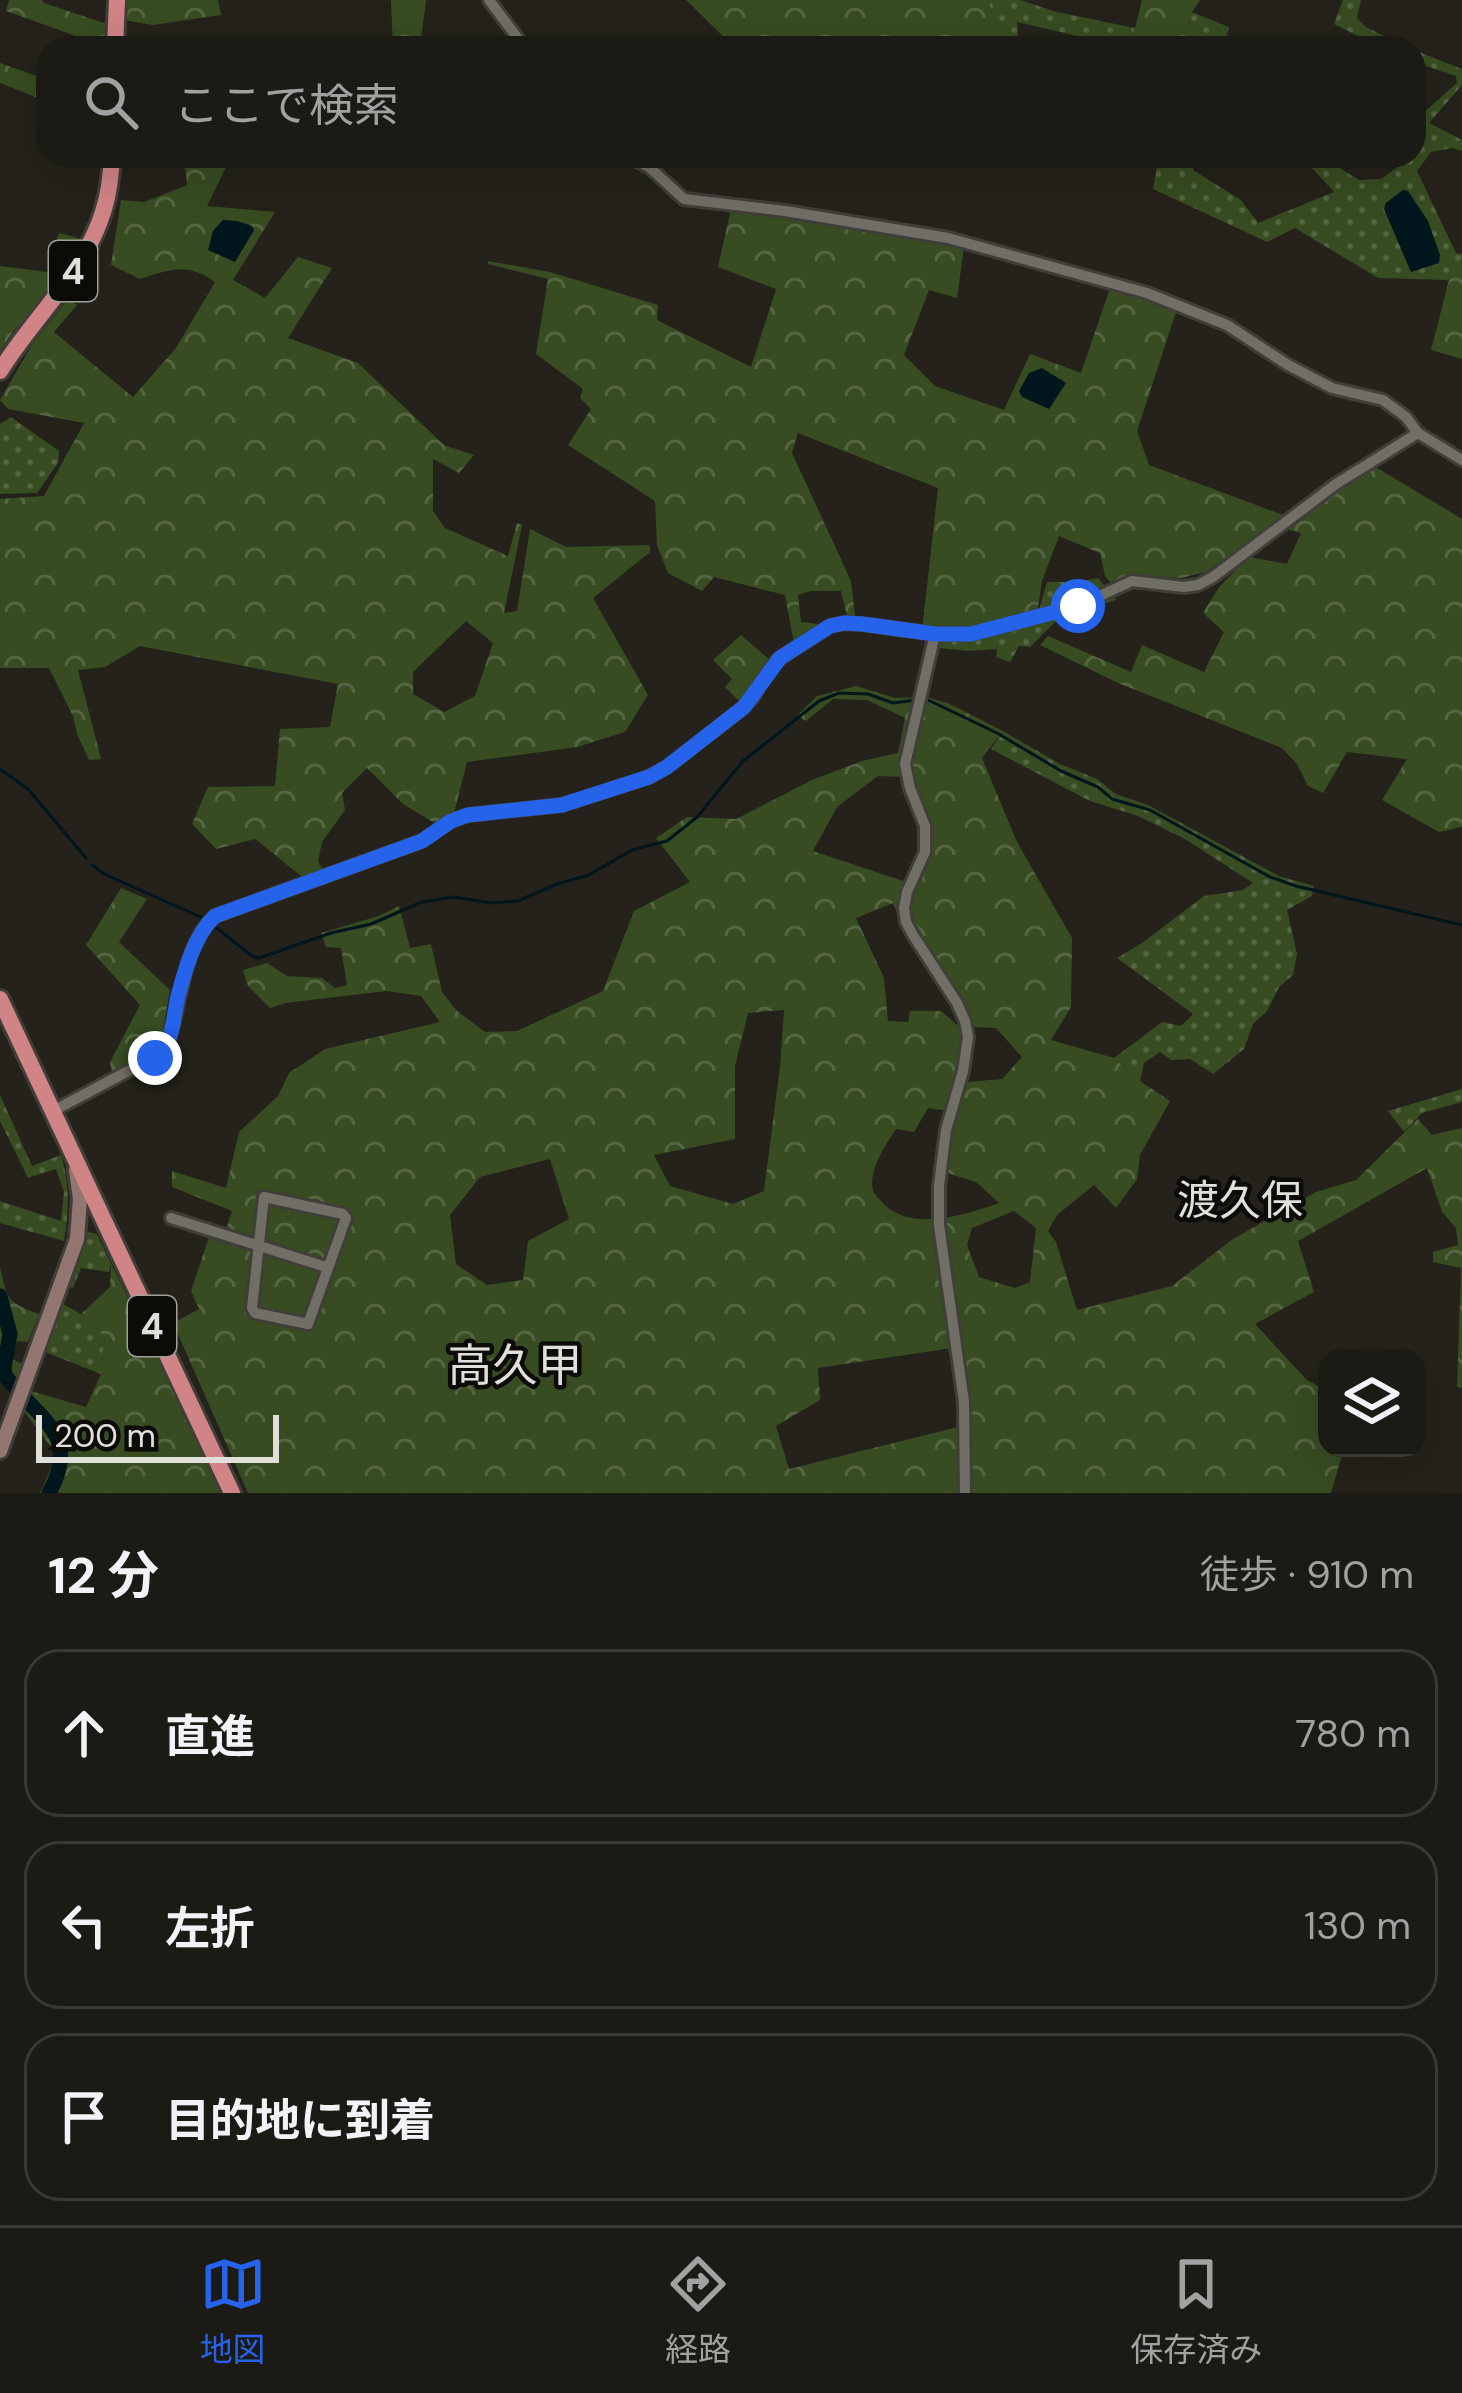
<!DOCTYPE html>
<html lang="ja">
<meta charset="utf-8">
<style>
:root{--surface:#1b1a14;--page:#24231d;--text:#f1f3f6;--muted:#a0a1a0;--line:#393834;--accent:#2563eb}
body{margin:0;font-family:"DM Sans","Noto Sans JP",sans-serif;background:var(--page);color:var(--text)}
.controls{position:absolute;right:36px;bottom:36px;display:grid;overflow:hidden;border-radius:24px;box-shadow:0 12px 48px #0002}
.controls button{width:108px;height:108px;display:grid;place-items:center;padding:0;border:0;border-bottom:3px solid var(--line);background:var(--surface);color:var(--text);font:60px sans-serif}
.scale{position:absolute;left:36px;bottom:30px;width:243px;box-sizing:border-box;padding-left:12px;border:6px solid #e0dfd9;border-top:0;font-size:33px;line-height:42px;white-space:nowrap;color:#e0dfd9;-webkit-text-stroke:9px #0c0b08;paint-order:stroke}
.stop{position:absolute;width:36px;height:36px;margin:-27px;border:9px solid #2563eb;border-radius:50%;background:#fff}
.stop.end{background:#2563eb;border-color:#fff;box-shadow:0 3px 12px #0008}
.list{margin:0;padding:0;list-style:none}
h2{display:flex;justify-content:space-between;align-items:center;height:156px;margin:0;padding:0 48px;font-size:51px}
h2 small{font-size:39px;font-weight:400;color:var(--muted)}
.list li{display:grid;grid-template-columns:78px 1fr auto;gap:36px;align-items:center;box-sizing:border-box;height:168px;margin:0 24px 24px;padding:0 24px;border:3px solid var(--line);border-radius:36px}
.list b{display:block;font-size:45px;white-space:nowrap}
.list em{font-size:39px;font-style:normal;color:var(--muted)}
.icon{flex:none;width:66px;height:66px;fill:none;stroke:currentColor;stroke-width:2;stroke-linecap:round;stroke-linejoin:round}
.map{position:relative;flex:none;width:1462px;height:1493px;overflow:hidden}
.search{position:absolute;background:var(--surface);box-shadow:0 12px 48px #0002;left:36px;right:36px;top:36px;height:132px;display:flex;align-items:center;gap:30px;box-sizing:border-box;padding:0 42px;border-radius:36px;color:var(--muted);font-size:45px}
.sheet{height:732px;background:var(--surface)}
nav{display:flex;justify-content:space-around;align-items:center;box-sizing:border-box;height:168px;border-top:3px solid var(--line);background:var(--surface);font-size:33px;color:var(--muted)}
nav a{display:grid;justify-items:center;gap:6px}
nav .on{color:var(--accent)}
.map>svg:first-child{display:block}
</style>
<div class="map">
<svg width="1462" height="1493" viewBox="0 0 1462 1493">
<defs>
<pattern id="grass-dots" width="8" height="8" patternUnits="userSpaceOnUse" patternTransform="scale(3)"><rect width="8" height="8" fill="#374c21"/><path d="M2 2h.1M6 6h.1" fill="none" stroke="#546541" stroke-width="1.8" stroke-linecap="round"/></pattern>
<pattern id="forest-crowns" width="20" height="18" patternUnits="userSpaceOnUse" patternTransform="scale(3)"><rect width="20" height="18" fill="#374c21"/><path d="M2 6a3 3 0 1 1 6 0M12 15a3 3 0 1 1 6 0" fill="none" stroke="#546541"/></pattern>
</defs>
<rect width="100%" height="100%" fill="#24221a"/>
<path fill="url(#grass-dots)" d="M 988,0 L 1020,0 L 1057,12 L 1135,28 L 1130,48 L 1017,22 L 1019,48 L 1002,48 Z
M 1343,0 L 1361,0 L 1357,18 L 1366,27 L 1408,48 L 1382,48 L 1334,24 Z
M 1192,12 L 1229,27 L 1223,48 L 1181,48 Z
M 1414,50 L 1462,69 L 1462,85 L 1429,123 L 1462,140 L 1462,151 L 1452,148 L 1431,152 L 1417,171 L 1456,253 L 1462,254 L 1462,270 L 1449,280 L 1378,278 L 1295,228 L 1267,242 L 1153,189 L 1159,156 L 1196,156 L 1193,170 L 1241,200 L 1258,223 L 1334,192 L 1301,156 L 1320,156 L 1359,180 L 1381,179 L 1403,163 L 1407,156 L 1414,156 L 1417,137 L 1415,125 L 1422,114 L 1457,83 L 1456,76 L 1414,62 Z
M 11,417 L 59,451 L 58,463 L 37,493 L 0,494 L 0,424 Z
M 1098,578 L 1116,600 L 1059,618 L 1030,647 L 1019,646 L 1010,662 L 996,657 L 997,649 L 969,651 L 940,648 L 927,697 L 917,696 L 931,637 L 1038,614 L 1047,582 L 1076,582 Z
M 1003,731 L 1060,764 L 1097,779 L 1116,794 L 1150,806 L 1279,876 L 1314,886 L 1312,896 L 1287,910 L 1297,954 L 1293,975 L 1279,987 L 1267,1011 L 1253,1024 L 1244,1049 L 1213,1074 L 1190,1059 L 1171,1060 L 1160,1052 L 1144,1063 L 1140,1081 L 1114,1058 L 1162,1022 L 1181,1026 L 1193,1014 L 1117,958 L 1142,943 L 1204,896 L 1243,890 L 1253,883 L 1185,839 L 1138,816 L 1090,801 L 991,749 Z
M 1462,1089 L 1462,1102 L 1422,1113 L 1404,1132 L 1388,1111 Z
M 0,1095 L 32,1166 L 61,1155 C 70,1184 69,1211 64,1241 L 0,1223 L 0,1201 L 61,1221 L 64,1192 L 56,1169 L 28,1178 L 0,1121 Z
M 88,1232 L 97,1234 L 111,1263 L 109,1272 L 81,1268 L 73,1288 L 66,1285 L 80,1246 Z
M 61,1303 L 81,1314 L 105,1336 L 101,1374 L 42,1351 Z"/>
<path fill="url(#forest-crowns)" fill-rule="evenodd" d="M 9,0 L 42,0 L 44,3 L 110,25 L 109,48 L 6,11 Z
M 123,0 L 218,0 L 221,15 L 153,25 L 123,20 Z
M 391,0 L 426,0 L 421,40 L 415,48 L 393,48 Z
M 686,0 L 988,0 L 1000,39 L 960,46 L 959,48 L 735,48 Z
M 1142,0 L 1200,0 L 1192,12 L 1181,48 L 1130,48 Z
M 0,63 L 48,80 L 48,102 L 0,83 Z
M 184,156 L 226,156 L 229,161 L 207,206 L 275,212 L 233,280 L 265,298 L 298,257 L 332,268 L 288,338 L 358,363 L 444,445 L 474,455 L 459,473 L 433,459 L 433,511 L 445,528 L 508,556 L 517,523 L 522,525 L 504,613 L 517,611 L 530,529 L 566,547 L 650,545 L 650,552 L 593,598 L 648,695 L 625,732 L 577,747 L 467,762 L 454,813 L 436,824 L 403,804 L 367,768 L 342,793 L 345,810 L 322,842 L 318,862 L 326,873 L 306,880 L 255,839 L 216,849 L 192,824 L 208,787 L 275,786 L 280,729 L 330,727 L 338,684 L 140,646 L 105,667 L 78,670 L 101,759 L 89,760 L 77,734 L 73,716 L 49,668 L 0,668 L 0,499 L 44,496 L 84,423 L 8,409 L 0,400 L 33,343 L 68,299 L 77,305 L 54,332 L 133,397 L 176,348 L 215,282 C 188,262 170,269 140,279 L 111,265 L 121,200 L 144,202 L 187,185 ZM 466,621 L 493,643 L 475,696 L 444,712 L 413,694 L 413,672 Z
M 731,209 L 790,214 L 943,240 L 964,247 L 957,298 L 929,290 L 904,355 L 935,386 L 1004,410 L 1030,354 L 1081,373 L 1110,288 L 1145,295 L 1177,309 L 1137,431 L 1149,465 L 1283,515 L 1206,572 L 1181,578 L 1136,575 L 1110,582 L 1105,576 L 1100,553 L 1059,536 L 1042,581 L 1037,613 L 972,630 L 922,631 L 938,488 L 798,433 L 792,453 L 851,581 L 855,616 L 848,620 L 841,591 L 811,591 L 798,595 L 801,622 L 819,624 L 821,627 L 794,644 L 785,595 L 714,577 L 702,591 L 668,573 L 657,545 L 655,501 L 568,445 L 591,409 L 580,398 L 583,389 L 536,354 L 548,279 L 488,264 L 488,261 L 550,272 L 658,305 L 657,320 L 751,367 L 776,289 L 718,267 Z
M 59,233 L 82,239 L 51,288 L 12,333 L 0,351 L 0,266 L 47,272 Z
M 1462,270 L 1462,359 L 1431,350 L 1449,280 Z
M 1374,466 L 1462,519 L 1462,827 L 1439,832 L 1382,800 L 1407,759 L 1347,752 L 1323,793 L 1308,786 L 1297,764 L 1282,748 L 1118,683 L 1040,645 L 1048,636 L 1131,672 L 1142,645 L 1204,672 L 1224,632 L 1203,613 L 1219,587 L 1249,557 L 1287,564 L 1301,533 L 1285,529 Z
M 741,635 L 771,661 L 742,704 L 725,687 L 732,679 L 713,660 Z
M 856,686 L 895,698 L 927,697 L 950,704 L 1003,731 L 982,758 L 1017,842 L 1072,938 L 1071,1007 L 1051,1040 L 1114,1058 L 1140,1081 L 1170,1101 L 1140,1155 L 1137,1179 L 1116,1208 L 1094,1185 L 1057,1215 L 1048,1231 L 1056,1242 L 1077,1310 L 1172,1286 L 1233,1239 L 1316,1192 L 1356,1180 L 1418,1119 L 1432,1135 L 1462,1128 L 1462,1388 L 1457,1387 L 1461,1268 L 1433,1262 L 1433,1252 L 1458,1245 L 1456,1228 L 1442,1212 L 1427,1168 L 1298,1241 L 1314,1292 L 1255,1324 L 1307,1380 L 1327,1391 L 1327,1448 L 1344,1448 L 1331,1493 L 248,1493 L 173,1323 L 199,1309 L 191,1291 L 210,1234 L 223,1239 L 232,1211 L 172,1187 L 172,1171 L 226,1188 L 239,1132 L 278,1096 L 289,1073 L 325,1049 L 440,1022 L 421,996 L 387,991 L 285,1003 L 270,1008 L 248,986 L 243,970 L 267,963 L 287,976 L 322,978 L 335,988 L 347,985 L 341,948 L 326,947 L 321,933 L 379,916 L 399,906 L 410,948 L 431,944 L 442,992 L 456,1010 L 485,1032 L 517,1031 L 603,991 L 634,911 L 690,882 L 656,838 L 687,817 L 736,819 L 812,780 L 862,761 L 898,753 L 905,718 L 867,700 L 833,699 L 806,721 L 797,716 L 817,696 ZM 878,776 L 905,777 C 920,826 929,834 906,882 L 813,851 L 837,807 ZM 893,903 L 902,922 L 971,1027 L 996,1028 L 1022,1057 L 1002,1079 L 955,1083 L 964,1055 L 963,1030 L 941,1011 L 910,1011 L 908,1022 L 888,1021 L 884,978 L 856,918 ZM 784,1010 L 780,1067 L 764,1191 L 733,1204 L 670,1186 L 654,1155 L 735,1139 L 735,1066 L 748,1013 ZM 928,1108 L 949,1111 L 938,1170 L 976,1182 L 999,1203 C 964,1215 908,1234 880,1200 C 874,1193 872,1192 872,1182 C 873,1163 886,1145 896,1129 L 914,1132 ZM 550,1159 L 569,1219 L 528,1241 L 523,1280 L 487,1285 L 456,1264 L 450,1215 L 480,1177 ZM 1014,1211 L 1036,1228 L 1030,1282 L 1015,1288 L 979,1277 L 967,1245 L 972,1228 ZM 952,1348 L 962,1426 L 789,1469 L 776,1426 L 820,1400 L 818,1368 Z
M 121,888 L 147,899 L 119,942 L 170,990 L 160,1048 L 112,1074 L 110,1062 L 140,1005 L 86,945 Z
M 111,1263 L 222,1493 L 40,1493 L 57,1455 L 23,1410 L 31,1391 L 86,1407 L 101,1374 L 105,1337 L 81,1314 L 110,1287 Z
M 0,1267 C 7,1300 7,1302 39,1314 L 28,1342 L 17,1341 L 10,1358 L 22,1364 L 16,1379 L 0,1362 Z"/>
<path fill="#00161d" d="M 1403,190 L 1408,191 L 1428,221 L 1440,255 L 1439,263 L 1411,272 L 1384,209 L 1386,203 Z
M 223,220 L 237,221 L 252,226 L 254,230 L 235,262 L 208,250 L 213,231 Z
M 1042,368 L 1066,383 L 1049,409 L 1022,397 L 1019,391 L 1029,373 Z"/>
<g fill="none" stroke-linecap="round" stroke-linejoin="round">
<path stroke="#00161d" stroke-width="3" d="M 926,699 L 997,733 L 1061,771 L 1098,787 L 1112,799 L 1150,810 L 1270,877 L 1296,886 L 1462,925
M 0,769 L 28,789 L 86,858
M 92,865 L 104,874 L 203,918
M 214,926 L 252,956 L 259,958 L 331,933 L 371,924 L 422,902 L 454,897 L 491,903 L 518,901 L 557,884 L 589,875 L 632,850 L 667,841 L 697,817 L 743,761 L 819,701 L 839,693 L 868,694 L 893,703 L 916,700"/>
<path stroke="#00161d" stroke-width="15" d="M 0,1296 L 10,1334 L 4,1368 L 5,1375 C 36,1419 83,1433 49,1493"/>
<g stroke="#403e38" stroke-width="16">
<path id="minor" d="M 489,0 L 525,48
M 627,156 L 649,167 L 684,199 L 785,211 L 948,238 L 1147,293 L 1227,325 L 1288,365 L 1332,388 L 1383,400 L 1406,417 L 1418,433 L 1462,460
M 935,634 L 905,764 L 910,788 L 925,826 L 925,852 L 907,892 L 904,908 L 906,922 L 913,935 L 957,1003 L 965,1021 L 968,1037 L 963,1071 L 946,1130 L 939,1185 L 939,1225 L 964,1402 L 965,1493
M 53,1111 L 164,1052 C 182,1010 180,948 215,916 L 422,841 L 451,821 L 468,815 L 562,805 L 649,777 L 667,767 L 744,707 L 753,697 L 769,669 L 780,658 L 830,626 L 844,623 L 862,624 L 935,634 L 971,634 L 1078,606 L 1132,581 L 1184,587 L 1198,585 L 1213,577 L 1336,484 L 1418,433
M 264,1197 L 343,1214 L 346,1218 L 308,1324 L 255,1313 L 252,1308 Z
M 171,1218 L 326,1267"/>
</g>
<g stroke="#403e38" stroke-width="20">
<path id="secondary" d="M 0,1451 L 77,1239 L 80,1199 L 76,1170"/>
</g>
<g stroke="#403e38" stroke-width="22">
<path id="trunk" d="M 115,48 L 117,0
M 0,371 C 33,318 84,273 103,212 C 109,194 111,175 112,156
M 0,999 L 232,1493"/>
</g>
<use href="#minor" stroke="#716e65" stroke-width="10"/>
<use href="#secondary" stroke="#947671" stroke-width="14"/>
<use href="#trunk" stroke="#d08486" stroke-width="16"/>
</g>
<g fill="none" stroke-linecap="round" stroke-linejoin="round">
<path stroke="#2563eb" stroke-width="15" d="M 155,1058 C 174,1045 173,1017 178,996 C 185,970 195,934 215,916 L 422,841 L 451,821 L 468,815 L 562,805 L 649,777 L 667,767 L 744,707 L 780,658 L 830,626 L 844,623 L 862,624 L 935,634 L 971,634 L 1078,606"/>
</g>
<g text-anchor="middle" stroke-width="9" stroke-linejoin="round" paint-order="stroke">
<g fill="#0c0b08" stroke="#a09f9a" stroke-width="3">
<rect x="49" y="241" width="48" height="60" rx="9"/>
<rect x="128" y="1296" width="48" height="60" rx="9"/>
</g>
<g font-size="36" font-weight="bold" fill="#e0dfd9">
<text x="73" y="284">4</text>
<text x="152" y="1339">4</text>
</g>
<g font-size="42" fill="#e0dfd9" stroke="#0c0b08">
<text x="1240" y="1215">渡久保</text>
</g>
<g font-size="45" fill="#e0dfd9" stroke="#0c0b08">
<text x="515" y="1381">高久甲</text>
</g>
</g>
</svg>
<div class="controls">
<button><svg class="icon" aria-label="layers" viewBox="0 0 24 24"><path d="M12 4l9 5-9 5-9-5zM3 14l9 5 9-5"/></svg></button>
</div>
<div class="scale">200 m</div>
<div class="stop" style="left:1078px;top:606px"></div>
<div class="stop end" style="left:155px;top:1058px"></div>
<div class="search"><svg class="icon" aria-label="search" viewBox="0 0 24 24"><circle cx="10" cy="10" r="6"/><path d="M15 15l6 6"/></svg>ここで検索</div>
</div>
<section class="sheet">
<h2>12 分<small>徒歩 · 910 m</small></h2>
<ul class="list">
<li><svg class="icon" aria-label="ahead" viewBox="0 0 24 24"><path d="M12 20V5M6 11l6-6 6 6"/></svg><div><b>直進</b></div><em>780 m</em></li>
<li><svg class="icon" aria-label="left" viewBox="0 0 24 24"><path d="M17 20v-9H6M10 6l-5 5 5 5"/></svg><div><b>左折</b></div><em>130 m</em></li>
<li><svg class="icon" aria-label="arrive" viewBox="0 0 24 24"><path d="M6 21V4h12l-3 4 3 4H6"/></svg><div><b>目的地に到着</b></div></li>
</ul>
</section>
<nav>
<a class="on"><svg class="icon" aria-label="map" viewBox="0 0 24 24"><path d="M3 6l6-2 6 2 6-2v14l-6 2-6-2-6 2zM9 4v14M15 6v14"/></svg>地図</a>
<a><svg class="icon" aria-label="directions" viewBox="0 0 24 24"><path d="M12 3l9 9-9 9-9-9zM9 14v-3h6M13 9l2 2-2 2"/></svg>経路</a>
<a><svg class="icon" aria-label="saved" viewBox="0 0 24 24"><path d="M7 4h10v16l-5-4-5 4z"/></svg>保存済み</a>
</nav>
